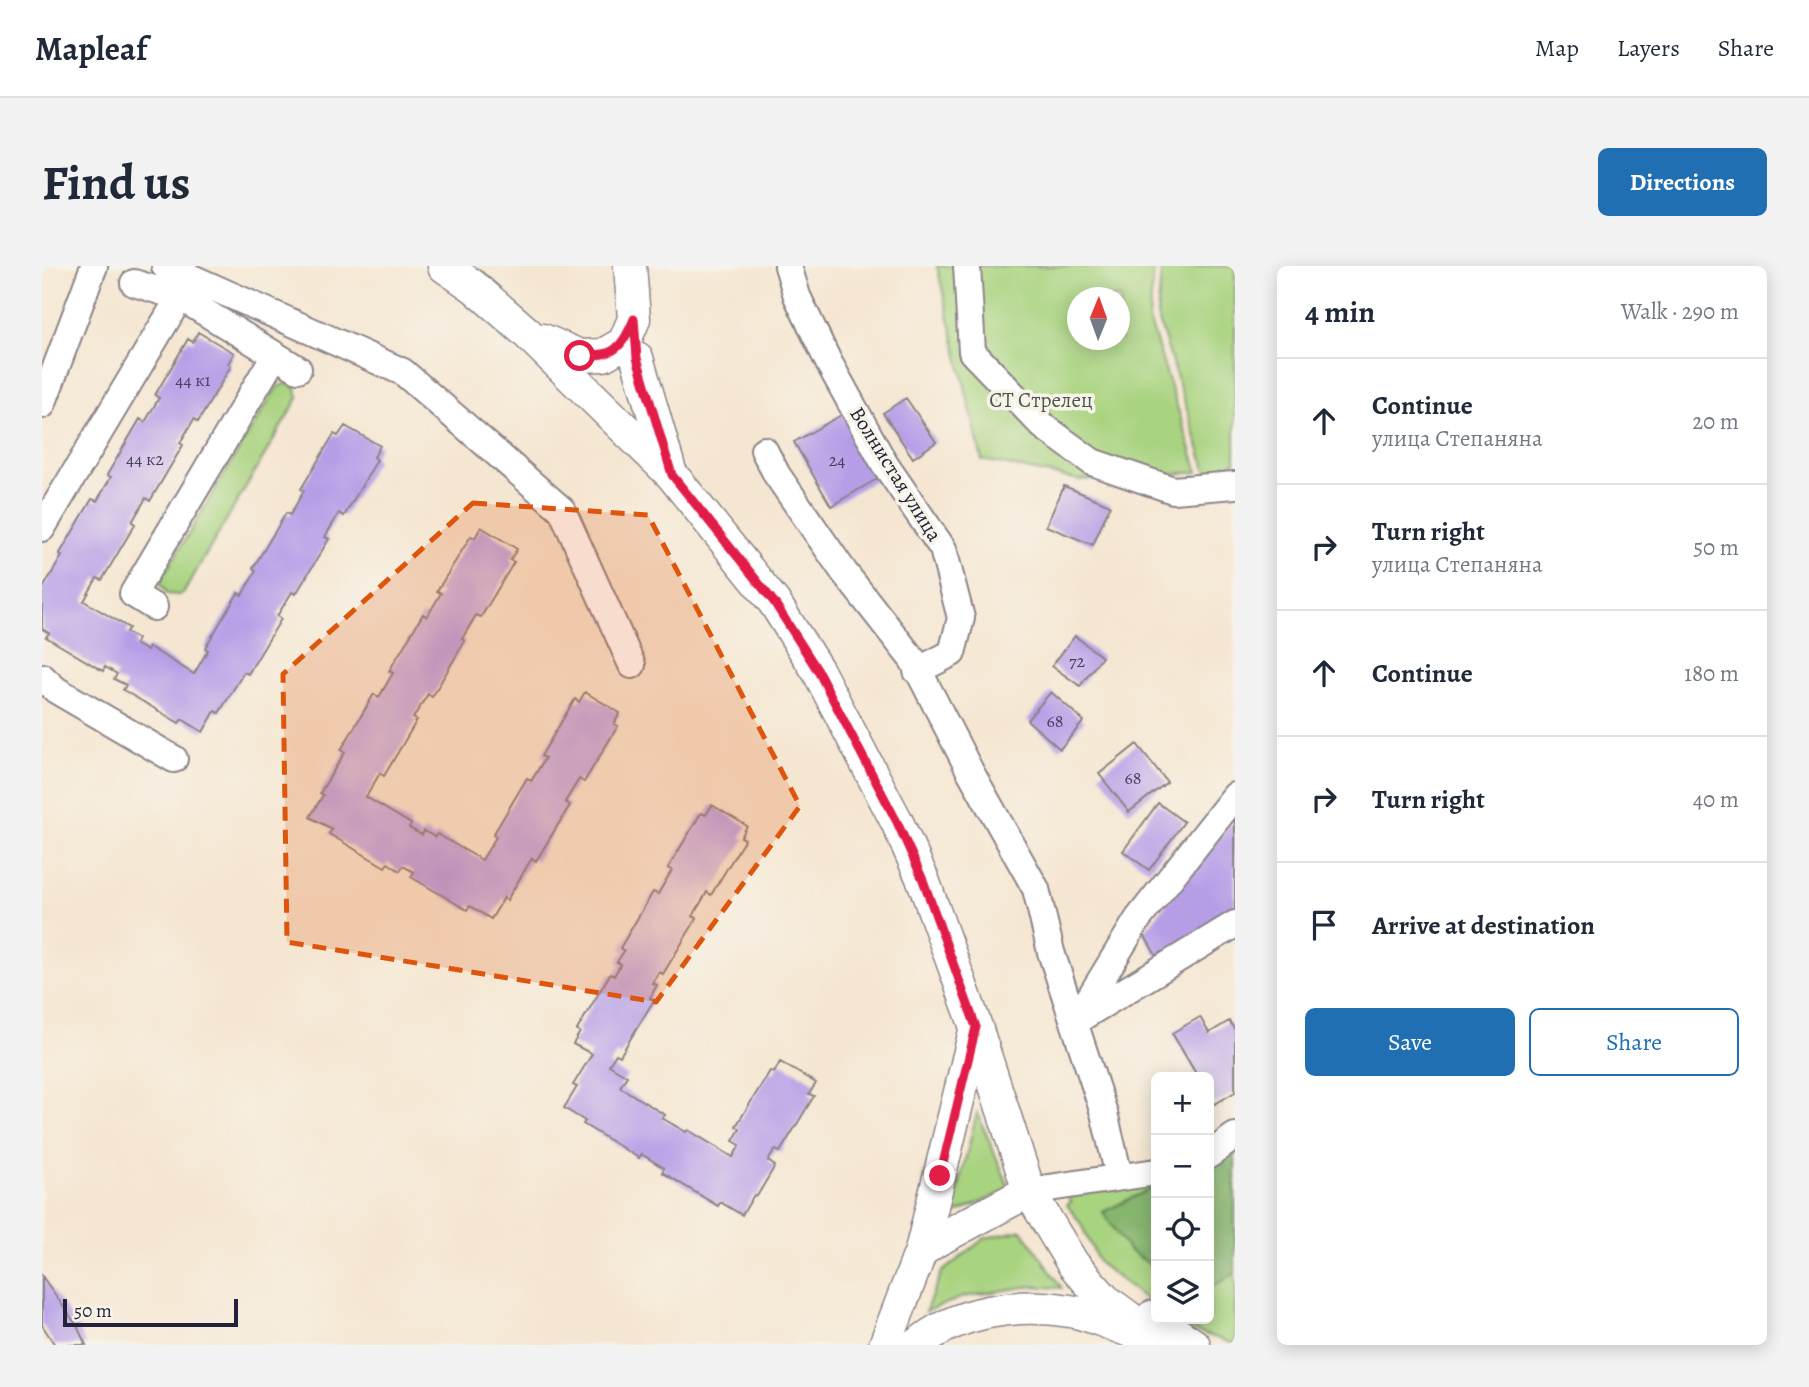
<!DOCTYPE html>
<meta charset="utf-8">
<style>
:root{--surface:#fff;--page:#f2f2f3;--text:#1f2937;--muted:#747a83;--line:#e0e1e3;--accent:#1f6fb2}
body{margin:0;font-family:Alegreya,serif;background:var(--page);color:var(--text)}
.controls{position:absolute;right:21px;bottom:21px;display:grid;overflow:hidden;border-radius:10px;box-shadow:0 4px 18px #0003}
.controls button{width:63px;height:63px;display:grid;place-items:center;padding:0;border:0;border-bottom:2px solid var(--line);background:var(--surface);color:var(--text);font:35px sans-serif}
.compass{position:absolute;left:1025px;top:21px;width:63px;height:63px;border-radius:50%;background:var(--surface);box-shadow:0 4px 18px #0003;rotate:1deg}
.scale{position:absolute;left:21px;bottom:18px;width:175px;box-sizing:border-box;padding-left:7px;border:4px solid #22223b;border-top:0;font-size:19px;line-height:24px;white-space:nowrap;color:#22223b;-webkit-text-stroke:5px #f7f3e8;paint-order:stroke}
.stop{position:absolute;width:21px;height:21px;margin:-16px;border:5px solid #e11d48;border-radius:50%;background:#fff}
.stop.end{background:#e11d48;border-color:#fff;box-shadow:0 2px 7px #0008}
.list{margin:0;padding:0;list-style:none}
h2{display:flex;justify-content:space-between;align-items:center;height:91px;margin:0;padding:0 28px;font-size:30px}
h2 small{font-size:23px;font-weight:400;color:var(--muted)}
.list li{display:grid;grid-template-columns:46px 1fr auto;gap:21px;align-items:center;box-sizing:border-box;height:126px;padding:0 28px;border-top:2px solid var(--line)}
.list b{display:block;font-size:26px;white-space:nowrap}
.list p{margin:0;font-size:23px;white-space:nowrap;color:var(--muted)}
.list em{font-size:23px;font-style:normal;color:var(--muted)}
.actions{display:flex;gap:14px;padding:21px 28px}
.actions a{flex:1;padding:16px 0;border:2px solid var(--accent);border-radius:10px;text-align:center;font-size:24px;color:var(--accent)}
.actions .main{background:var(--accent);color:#fff}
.icon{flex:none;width:38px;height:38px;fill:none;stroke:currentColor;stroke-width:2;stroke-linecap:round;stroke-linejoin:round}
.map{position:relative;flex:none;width:1193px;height:1079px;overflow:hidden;border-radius:10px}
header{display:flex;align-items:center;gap:42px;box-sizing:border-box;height:98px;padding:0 35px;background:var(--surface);border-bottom:2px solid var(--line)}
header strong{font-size:33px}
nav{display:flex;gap:38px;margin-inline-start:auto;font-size:24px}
.intro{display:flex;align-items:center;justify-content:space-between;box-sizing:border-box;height:168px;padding:0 42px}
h1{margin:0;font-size:49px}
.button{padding:18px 32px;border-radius:10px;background:var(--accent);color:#fff;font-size:24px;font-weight:700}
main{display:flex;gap:42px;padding:0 42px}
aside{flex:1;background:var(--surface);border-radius:10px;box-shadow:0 4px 18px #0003}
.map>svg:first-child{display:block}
</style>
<header>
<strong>Mapleaf</strong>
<nav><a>Map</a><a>Layers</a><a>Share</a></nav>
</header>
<div class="intro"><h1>Find us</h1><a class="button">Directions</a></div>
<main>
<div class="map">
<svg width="1193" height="1079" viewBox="0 0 1193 1079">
<rect width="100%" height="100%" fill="#f7f3e8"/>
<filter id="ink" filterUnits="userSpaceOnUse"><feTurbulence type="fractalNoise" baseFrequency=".0143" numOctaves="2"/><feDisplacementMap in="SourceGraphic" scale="14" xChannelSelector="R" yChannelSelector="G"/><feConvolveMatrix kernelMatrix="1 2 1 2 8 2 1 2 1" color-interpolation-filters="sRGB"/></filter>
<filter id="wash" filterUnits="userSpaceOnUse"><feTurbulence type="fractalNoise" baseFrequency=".00686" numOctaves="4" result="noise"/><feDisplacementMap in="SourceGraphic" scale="28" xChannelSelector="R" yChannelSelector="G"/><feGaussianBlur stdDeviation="1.57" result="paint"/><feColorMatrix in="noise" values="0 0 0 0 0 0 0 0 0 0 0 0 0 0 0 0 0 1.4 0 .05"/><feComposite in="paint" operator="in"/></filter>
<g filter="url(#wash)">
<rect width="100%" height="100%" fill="#f5e6d1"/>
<path fill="#a8d37f" stroke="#657a5d" stroke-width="2" fill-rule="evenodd" d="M 895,0 L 1112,0 L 1107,53 L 1156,206 L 1037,214 L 940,194 ZM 1036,32 L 1078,32 L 1078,74 L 1036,74 Z
M 1120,0 L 1193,0 L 1193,196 L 1165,207 L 1115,49 Z
M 245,117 L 254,122 L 256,132 L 142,326 L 137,329 L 125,328 L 119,318 L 120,312 L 235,121 Z
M 935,847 L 968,923 L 909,950 Z
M 1193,883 L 1193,1078 L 1140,1061 L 1130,1053 L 1167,1053 L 1167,902 Z
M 1114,917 L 1114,1041 L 1057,997 L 1039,958 L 1025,939 L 1029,936 L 1025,928 Z
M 980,964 L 1020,1022 L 989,1020 L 921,1031 L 883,1046 L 900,1006 L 943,972 Z"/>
<path fill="#86b56e" stroke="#546c54" stroke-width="2" d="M 1193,882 L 1193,1007 L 1167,1023 L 1167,895 Z
M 1114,920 L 1114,1002 L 1086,984 L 1061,946 Z"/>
<g id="blocks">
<path fill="#b69ee7" d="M 156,66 L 192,87 L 186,98 L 189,100 L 156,156 L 152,153 L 138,177 L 141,179 L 108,235 L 104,232 L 90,256 L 93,258 L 60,314 L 55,312 L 42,335 L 87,362 L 84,366 L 96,373 L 93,378 L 105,385 L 107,381 L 152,408 L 166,384 L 163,382 L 196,327 L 200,329 L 214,305 L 211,302 L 244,247 L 248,249 L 262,225 L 259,223 L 292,168 L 296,170 L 303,160 L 338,180 L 332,191 L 335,194 L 302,250 L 297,247 L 283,271 L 287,273 L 254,328 L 250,326 L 235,350 L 239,353 L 206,408 L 202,406 L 177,447 L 173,445 L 161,466 L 140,453 L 137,457 L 81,424 L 84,419 L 72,413 L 75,408 L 63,401 L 61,405 L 4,371 L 7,367 L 0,363 L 0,324 L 20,290 L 17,289 L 50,233 L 55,235 L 69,211 L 65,209 L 98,153 L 103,156 L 117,132 L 113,129 L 146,73 L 151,76 Z
M 864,132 L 894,176 L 871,192 L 841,147 Z
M 801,148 L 838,211 L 789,240 L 752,176 Z
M 1022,220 L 1068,239 L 1051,279 L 1004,260 Z
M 439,261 L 475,283 L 468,294 L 472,296 L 439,351 L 434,349 L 420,373 L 423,375 L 390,431 L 386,428 L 371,452 L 375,454 L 342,510 L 338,507 L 324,531 L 369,558 L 367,562 L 380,569 L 382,565 L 393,571 L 395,568 L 440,594 L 454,571 L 451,569 L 485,512 L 489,515 L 496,504 L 503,492 L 499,490 L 533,433 L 537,436 L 543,426 L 578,447 L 572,458 L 576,460 L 542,516 L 537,513 L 523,536 L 528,539 L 494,595 L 490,592 L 465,634 L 462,632 L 449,653 L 428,640 L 425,644 L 369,611 L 372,606 L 361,600 L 358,605 L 346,597 L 343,601 L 287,568 L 290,563 L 268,551 L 281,529 L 278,527 L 303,486 L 299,484 L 332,428 L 337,431 L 351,407 L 347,405 L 381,348 L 385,351 L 399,327 L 395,325 L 429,270 L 433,272 Z
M 1033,370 L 1060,391 L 1038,420 L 1010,400 Z
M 1009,426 L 1042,455 L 1018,483 L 985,454 Z
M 1095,478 L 1125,516 L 1087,546 L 1057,508 Z
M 1116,537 L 1142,556 L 1107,604 L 1081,585 Z
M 670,539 L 705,560 L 699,571 L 703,573 L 669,629 L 665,626 L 651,650 L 655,652 L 621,708 L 617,706 L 610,717 L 615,719 L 608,732 L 612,734 L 578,790 L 574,788 L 567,799 L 585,810 L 578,821 L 623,849 L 620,852 L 644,866 L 646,864 L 691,891 L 698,879 L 691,875 L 698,863 L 694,860 L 728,805 L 732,807 L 738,796 L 774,817 L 767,828 L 772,830 L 738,886 L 733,884 L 726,895 L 733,900 L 715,930 L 712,929 L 700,949 L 678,936 L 676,940 L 620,906 L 622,902 L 599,888 L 597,892 L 541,858 L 543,855 L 522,842 L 535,821 L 531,819 L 550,788 L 531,778 L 538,766 L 535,764 L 568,708 L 572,710 L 579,698 L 575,696 L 582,685 L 578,682 L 611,626 L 616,628 L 630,604 L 626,602 L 659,547 L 664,549 Z
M 1193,552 L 1193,649 L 1116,693 L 1101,667 Z
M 1158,751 L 1167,767 L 1187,755 L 1193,764 L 1193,826 L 1173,838 L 1167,829 L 1167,811 L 1156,811 L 1130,767 Z
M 0,1010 L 35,1060 L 44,1079 L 13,1079 L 0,1059 Z"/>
</g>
</g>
<g filter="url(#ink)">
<use href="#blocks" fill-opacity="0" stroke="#8c8486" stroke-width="2"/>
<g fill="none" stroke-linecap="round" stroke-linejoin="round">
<g stroke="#8c8486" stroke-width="30">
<path id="minor" d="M 123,0 L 361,106 L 520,244 L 590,399
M 746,0 L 755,30 L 786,95 L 842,197 L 901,283 L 919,352 L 910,387 L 875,405
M 925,0 L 930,86 L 1001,160 L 1050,196 L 1131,224 L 1193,219
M 92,17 L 138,31
M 0,139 L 52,0
M 722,184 L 735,209 L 802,306 L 871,394 L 928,505 L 994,623 L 1009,686 L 1062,847 L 1077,910
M 0,262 L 138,31 L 256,103
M 112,341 L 91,328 L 233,89
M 0,411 L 14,424 L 132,493
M 1037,753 L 1193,658
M 1033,756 L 1096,653 L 1193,530
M 1167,889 L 1193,870
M 987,925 L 1114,906"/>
</g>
<g stroke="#8c8486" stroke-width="35">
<path id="major" d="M 402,0 L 431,20 L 484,66 L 630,209 L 732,336 L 776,405 L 855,556 L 881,614 L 934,761 L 987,925 L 1031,998 L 1063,1034 L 1124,1079
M 501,74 L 538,90 L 561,89 L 582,77 L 592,53 L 588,0
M 595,92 L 628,205
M 879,985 L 892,976 L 987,925
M 1110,1051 L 1152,1079
M 843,1079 L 879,985 L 934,761
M 875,1079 C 914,1045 977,1036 1028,1045 C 1048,1048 1069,1059 1089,1065"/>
</g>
<use href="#minor" stroke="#fff" stroke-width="26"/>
<use href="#major" stroke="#fff" stroke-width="32"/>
</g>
</g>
<g fill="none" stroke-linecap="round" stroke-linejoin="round" filter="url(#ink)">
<path stroke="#e11d48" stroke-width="9" d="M 538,90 C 573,89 578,85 592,53 L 595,92 L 630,209 L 732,336 L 776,405 L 855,556 L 881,614 L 934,761 L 898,910"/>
</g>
<path fill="#de560e" fill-opacity="0.2" stroke="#de560e" stroke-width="5" stroke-dasharray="14 9" stroke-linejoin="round" d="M 431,237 L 606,249 L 758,540 L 614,736 L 245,676 L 241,408 Z"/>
<g text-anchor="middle" stroke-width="7" stroke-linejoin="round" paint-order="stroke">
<g font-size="18" fill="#474166">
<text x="151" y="120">44 к1</text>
<text x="103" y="199">44 к2</text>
<text x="795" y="200">24</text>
<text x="1035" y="401">72</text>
<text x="1013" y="461">68</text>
<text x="1091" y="518">68</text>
</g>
<g font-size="21" fill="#4a574f" stroke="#f7f3e8">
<text x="999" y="141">СТ Стрелец</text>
</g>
<g font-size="21" fill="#22223b" stroke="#f7f3e8">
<text transform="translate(854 208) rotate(58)" y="7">Волнистая улица</text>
</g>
</g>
</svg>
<div class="controls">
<button>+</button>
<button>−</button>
<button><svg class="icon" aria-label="locate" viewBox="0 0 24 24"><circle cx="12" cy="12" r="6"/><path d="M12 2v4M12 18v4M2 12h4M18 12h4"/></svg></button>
<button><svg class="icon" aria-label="layers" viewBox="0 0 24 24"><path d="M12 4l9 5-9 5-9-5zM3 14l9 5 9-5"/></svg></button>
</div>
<svg class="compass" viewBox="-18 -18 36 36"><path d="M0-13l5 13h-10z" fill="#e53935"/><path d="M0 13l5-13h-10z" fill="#747a83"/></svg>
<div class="scale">50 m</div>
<div class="stop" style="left:538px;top:90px"></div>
<div class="stop end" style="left:898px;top:910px"></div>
</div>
<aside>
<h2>4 min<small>Walk · 290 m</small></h2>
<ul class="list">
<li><svg class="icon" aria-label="ahead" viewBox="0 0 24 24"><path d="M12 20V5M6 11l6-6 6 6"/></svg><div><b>Continue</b><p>улица Степаняна</p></div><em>20 m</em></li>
<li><svg class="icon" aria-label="right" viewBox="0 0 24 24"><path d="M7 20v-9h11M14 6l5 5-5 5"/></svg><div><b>Turn right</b><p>улица Степаняна</p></div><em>50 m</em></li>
<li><svg class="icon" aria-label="ahead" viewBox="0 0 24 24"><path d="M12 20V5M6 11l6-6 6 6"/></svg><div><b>Continue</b></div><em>180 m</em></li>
<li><svg class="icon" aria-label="right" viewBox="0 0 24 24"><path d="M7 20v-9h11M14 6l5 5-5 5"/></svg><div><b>Turn right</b></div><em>40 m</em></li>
<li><svg class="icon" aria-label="arrive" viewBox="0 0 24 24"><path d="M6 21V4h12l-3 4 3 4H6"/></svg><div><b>Arrive at destination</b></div></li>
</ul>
<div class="actions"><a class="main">Save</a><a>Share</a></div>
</aside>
</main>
